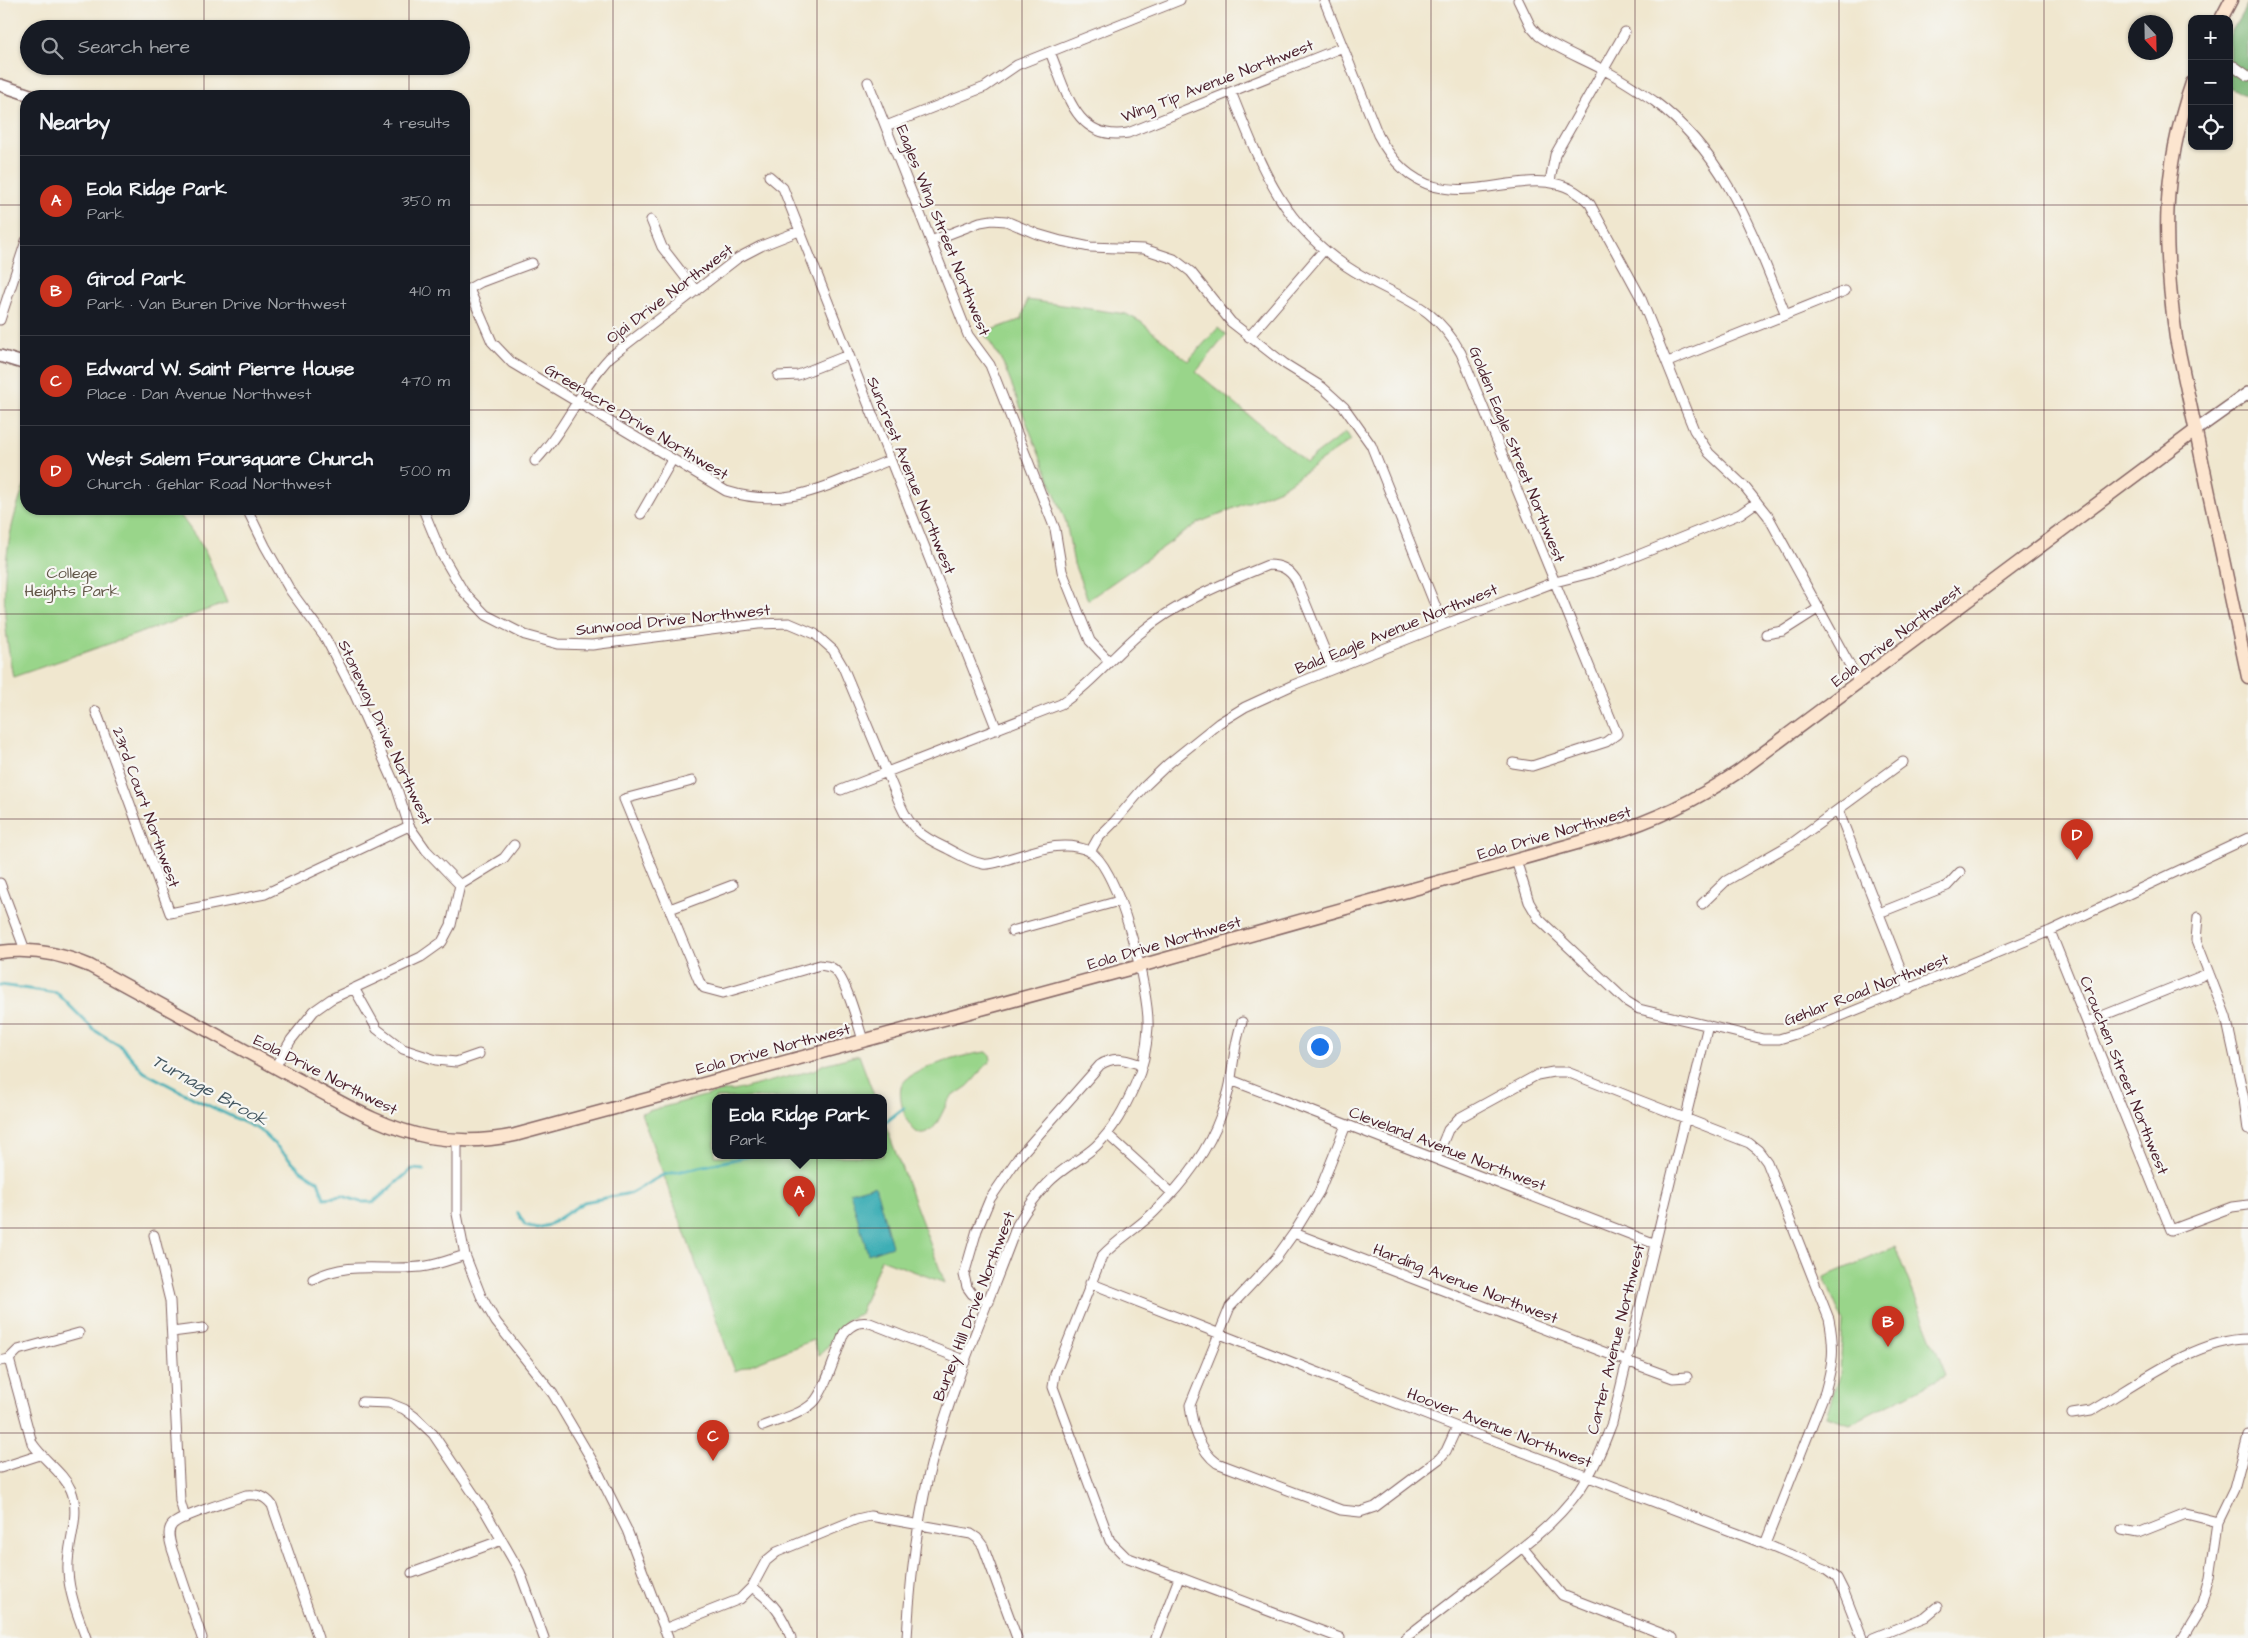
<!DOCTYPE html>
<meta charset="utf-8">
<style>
:root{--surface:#171b24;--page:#20242c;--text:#f1f3f6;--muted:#9ea1a6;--line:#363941;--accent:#c8321e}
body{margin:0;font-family:"Architects Daughter",sans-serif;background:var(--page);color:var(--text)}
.controls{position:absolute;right:15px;top:15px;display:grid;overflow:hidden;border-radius:10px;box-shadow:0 1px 4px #0004}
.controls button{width:45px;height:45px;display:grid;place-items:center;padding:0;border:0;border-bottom:1px solid var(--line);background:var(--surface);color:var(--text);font:25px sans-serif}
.compass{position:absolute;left:2128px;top:15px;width:45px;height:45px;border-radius:50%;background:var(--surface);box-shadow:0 1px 4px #0004;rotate:158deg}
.you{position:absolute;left:1319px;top:1046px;width:18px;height:18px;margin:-12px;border:4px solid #fff;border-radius:50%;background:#1a73e8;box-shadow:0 0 0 8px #1a73e833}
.badge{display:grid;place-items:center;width:32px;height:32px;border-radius:50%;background:var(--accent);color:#fff;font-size:16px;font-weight:700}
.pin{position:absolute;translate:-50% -41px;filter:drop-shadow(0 1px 2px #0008)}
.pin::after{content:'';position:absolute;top:26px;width:18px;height:15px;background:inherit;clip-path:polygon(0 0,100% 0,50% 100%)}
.popup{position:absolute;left:712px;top:1094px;width:175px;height:65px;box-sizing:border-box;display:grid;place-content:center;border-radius:10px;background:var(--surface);filter:drop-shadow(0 1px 4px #0005);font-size:16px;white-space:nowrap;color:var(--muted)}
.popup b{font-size:19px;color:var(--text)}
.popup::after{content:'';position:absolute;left:50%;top:100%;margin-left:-10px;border:10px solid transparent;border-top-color:var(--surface)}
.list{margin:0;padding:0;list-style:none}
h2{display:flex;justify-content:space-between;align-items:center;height:65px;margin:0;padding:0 20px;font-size:21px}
h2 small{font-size:16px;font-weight:400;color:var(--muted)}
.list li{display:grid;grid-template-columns:32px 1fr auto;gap:15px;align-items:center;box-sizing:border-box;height:90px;padding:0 20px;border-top:1px solid var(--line)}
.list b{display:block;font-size:19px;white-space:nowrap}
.list p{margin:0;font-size:16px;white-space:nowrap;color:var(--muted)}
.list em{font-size:16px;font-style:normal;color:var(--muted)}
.icon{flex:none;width:28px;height:28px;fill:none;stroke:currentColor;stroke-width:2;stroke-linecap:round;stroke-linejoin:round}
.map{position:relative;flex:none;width:2248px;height:1638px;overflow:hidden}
.search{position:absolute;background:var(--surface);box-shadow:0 1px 4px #0004;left:20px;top:20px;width:450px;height:55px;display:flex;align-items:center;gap:12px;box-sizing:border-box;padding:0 18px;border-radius:28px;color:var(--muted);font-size:19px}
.panel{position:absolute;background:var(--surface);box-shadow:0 1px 4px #0004;left:20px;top:90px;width:450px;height:425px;border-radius:20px}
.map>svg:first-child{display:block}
</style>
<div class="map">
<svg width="2248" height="1638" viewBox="0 0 2248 1638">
<rect width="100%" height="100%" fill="#f6f6f2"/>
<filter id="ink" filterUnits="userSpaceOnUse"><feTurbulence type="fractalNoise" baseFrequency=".02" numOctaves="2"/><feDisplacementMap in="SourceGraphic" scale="10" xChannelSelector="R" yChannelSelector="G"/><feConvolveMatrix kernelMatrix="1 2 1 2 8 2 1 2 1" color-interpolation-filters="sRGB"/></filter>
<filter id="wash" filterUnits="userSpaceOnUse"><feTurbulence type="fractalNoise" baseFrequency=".0096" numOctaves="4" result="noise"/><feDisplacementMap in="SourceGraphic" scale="20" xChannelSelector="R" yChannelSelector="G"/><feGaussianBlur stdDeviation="1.12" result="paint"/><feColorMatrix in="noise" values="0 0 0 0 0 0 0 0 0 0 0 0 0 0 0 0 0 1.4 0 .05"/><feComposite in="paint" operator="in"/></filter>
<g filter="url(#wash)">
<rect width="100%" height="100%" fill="#f0e7cf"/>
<path fill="#99d58a" stroke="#727a5a" d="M 1027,300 L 1126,314 L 1141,322 L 1188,361 L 1218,328 L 1226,335 L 1196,372 L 1306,462 L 1346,432 L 1351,440 L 1280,489 L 1198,523 L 1088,600 L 1074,564 L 1066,522 L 1003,363 L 984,333 L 1022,319 Z
M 26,482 L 26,509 L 176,509 L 205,550 L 227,603 L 13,677 C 0,610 0,546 26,482 Z
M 987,1052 L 990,1055 L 991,1060 C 983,1068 976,1078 968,1086 C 963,1090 957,1093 952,1097 C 943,1106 940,1124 929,1132 C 910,1145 894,1094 903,1083 C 913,1068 969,1053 987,1052 Z
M 859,1055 L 875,1098 L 715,1098 L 715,1156 L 883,1156 L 883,1119 L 945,1283 L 881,1259 L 860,1314 C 833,1322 838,1340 819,1355 L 813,1340 L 735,1371 L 641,1113 L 723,1091 L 734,1091 L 814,1070 L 824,1064 Z
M 1895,1247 L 1946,1375 L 1850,1424 L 1826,1416 L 1840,1373 L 1843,1322 L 1824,1277 Z"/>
<path fill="#7ab676" stroke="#626a50" d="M 2248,3 L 2248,96 L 2229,88 L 2229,36 Z"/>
<path fill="#3daeb5" stroke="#446670" d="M 875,1185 L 892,1246 L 868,1254 L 850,1192 Z"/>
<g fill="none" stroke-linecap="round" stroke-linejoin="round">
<path stroke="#3daeb5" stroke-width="3" d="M 0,985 L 57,993 L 94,1030 L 122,1047 L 144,1072 L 197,1100 L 260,1130 L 301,1170 L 318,1181 L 324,1198 L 343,1196 L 361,1202 L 374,1202 L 412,1169 L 424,1170
M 883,1124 L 904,1108
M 518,1213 L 525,1225 L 537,1228 L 549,1225 L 584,1202 L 631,1193 L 663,1175 L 750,1156"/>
</g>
</g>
<g filter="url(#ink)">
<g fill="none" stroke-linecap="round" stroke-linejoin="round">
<g stroke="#846564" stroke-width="11">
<path id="minor" d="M 1324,0 L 1378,135 C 1437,248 1532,139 1590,204 L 1640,296 L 1694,430 L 1709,453 L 1744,486 L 1768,516 L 1859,682
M 1518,0 L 1531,27 L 1539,36 C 1558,49 1581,58 1602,69 C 1620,78 1638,90 1654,101 C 1727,155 1753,235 1786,315
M 1050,52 C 1066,90 1075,142 1128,133 L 1343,47
M 2234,66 L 2248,76
M 868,82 L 968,335 L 990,365 L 1055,529 L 1062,571 L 1090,641 L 1109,661
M 1231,92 C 1260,163 1279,221 1346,266 C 1393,298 1431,298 1461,353 L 1617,734 L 1606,742 L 1532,766 L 1513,763
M 886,126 L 985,87 L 1017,65 L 1180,0
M 769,176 L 783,188 L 997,730
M 1550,181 L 1555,155 L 1625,32
M 651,220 L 662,247 L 696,291
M 931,241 L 980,222 L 992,220 L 1006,221 L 1037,234 L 1061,241 L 1090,247 L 1144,249 L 1174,259 L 1191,272 L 1231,322 L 1285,364 L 1322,387 L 1344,407 L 1371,445 L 1443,625
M 469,289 L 492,342 L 512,363 L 726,491 C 790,511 831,483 890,460
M 465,291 L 481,282 L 532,263
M 0,320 L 26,241
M 1249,337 L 1324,250
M 1668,362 L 1845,291
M 778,376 L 798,375 L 848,355
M 535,461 C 565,430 580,389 610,357 L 738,258 L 761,246 L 799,231
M 247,509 L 265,546 L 290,590 L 326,639 L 354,693 L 397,789 L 409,826 L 426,850 L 460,885
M 423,509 L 442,555 L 463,591 L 486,615 L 525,635 L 558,644 L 592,645 L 758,624 L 789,623 L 815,634 L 833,650 L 843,667 L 900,804 C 911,829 921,836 944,847 C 957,853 969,862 983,864 C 990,865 998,862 1005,860 C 1031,853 1062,838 1089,851 C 1119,867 1150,993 1148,1027 C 1147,1046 1143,1068 1135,1085 C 1125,1107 1114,1129 1096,1146 C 1082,1159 1062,1168 1048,1183 C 1036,1195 1026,1210 1017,1225 C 989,1302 953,1382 932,1461 C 917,1519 910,1579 907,1638
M 641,514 L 672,460
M 1766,634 L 1783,631 L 1819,608
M 96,711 L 170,913 L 265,894 L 409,826
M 692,781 L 624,799 L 699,981 L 704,988 L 723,993 L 820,965 C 824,966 829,966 832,968 C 845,974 858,1025 863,1040
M 841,790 L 1061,704 C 1090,685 1113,656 1139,634 C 1175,603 1224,583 1268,565 C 1281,565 1289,569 1296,580 L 1332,668
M 1838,810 L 1909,990
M 1090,852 L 1098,838 L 1114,822 L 1144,787 L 1168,764 L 1219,723 L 1245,707 L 1293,685 L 1443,625 L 1555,582 L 1591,573 L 1616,564 L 1740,514 L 1757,502
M 1516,860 L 1529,902 L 1539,919 L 1626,1001 L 1639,1009 L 1763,1039 L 1779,1039 L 1802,1032 L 2050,931 L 2248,838
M 0,883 L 25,950
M 460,885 L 504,858 L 514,845
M 1702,904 L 1726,881 L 1791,844 L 1903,762
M 670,909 L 733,885
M 1879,913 L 1947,886 L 1960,872
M 2198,917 L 2196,940 L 2226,1017 L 2244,1099 L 2248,1130
M 1012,931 L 1119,901
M 2050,931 L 2171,1230 L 2232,1207 L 2248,1205
M 354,988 L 377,1029 L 403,1049 L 436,1060 L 456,1062 L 479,1054
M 1242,1022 C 1235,1041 1234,1058 1231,1078 C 1230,1090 1225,1103 1221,1115 C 1208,1151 1182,1185 1154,1212 C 1138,1228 1118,1239 1102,1256 L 1055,1374 L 1053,1387 L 1110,1541 L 1126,1557 L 1340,1638
M 2087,1022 L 2209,973
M 275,1067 L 291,1040 L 314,1011 L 331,999 L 421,957 L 442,942 L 451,925 L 460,885
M 1231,1080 L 1653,1243
M 1346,1125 L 1319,1192 L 1294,1233 L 1276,1258 L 1230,1307 L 1190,1405 C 1192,1425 1200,1451 1217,1463 L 1341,1510 L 1360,1512 L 1375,1507 L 1439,1459 L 1446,1451 L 1457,1427
M 1107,1134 L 1172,1193
M 457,1140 L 457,1214 L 465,1255 L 481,1296 L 496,1322 L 553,1394 L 593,1462 L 627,1530 L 668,1638
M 1436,1159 L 1448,1130 L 1459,1118 L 1537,1075 L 1553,1072 L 1567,1072 L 1749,1143 L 1758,1150 L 1767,1162 L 1829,1319 C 1835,1349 1833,1363 1825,1392 L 1765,1544
M 1294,1233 L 1627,1361 L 1673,1378 L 1687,1377
M 154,1235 L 170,1301 L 180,1501 L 185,1518
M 313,1279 C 353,1259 387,1273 427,1266 C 440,1264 452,1259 465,1255
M 1090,1283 L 1457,1427 L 1765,1544 L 1825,1569 L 1837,1578 L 1844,1592 L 1862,1638
M 989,1302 L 972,1294 L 967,1287 L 964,1275 L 977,1230 L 990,1199 L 1018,1158 L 1100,1065 C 1115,1055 1126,1060 1142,1065
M 172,1332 L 203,1328
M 9,1359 L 32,1443 C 43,1460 63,1472 71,1490 C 82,1516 66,1545 68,1571 C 69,1594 78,1616 86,1638
M 0,1361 L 9,1359 L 18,1350 L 79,1333
M 362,1402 L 389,1403 L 404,1409 L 415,1417 L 433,1434 L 485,1511 L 520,1572 L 544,1638
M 2072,1414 L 2091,1411 C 2136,1385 2195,1339 2248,1339
M 763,1426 C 778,1420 800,1415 813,1403 C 825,1392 837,1350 844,1333 C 852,1324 859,1321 870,1323 L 966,1361
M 0,1468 L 40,1455
M 2122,1530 L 2138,1533 L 2186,1514 L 2218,1522
M 1523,1548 L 1562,1595 L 1673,1638
M 412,1573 L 502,1540
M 752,1587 C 772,1601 783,1615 791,1638
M 664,1629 L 740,1599 L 752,1587 L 766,1561 L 777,1552 L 857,1519 L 870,1516 L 971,1534 L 977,1538 L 983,1546 L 1017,1638
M 202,1638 L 172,1549 C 170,1541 166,1530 173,1524 C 183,1515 231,1501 246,1495 C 258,1494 265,1496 272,1505 L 318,1638
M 1156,1638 L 1179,1578
M 1405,1638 C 1432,1617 1459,1596 1487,1575 C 1524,1546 1565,1517 1589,1475 C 1599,1458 1605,1441 1612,1423 L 1708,1025
M 1873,1638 L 1925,1617 L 1937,1607
M 2182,1638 L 2203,1603 L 2210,1578 L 2218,1522 L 2234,1489 L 2248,1436"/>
</g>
<g stroke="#846564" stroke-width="14">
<path id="tertiary" d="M 0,85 L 33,96
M 0,356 L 26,364
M 2196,430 L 2248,393"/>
</g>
<g stroke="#846564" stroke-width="15">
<path id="secondary" d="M 2221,19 L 2231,0
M 2192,83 C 2161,173 2163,245 2176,338 L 2248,677
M 0,952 C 32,948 60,953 90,966 C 159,1004 228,1042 297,1079 C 339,1101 381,1128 429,1137 C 458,1142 487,1141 515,1135 L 1140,966 L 1609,834 C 1656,820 1698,799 1738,772 L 2196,430"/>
</g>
<use href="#minor" stroke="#fff" stroke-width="9"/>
<use href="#tertiary" stroke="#fff" stroke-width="11"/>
<use href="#secondary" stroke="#fce5cf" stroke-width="12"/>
</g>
</g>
<path fill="none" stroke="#4a1f2b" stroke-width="1" stroke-opacity="0.55" d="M 204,0 L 204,29M 409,0 L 409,29M 613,0 L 613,1638M 817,0 L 817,1638M 1022,0 L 1022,1638M 1226,0 L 1226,1638M 1431,0 L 1431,1638M 1635,0 L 1635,1638M 1839,0 L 1839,1638M 2044,0 L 2044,1638M 204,66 L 204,96M 409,66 L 409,96M 0,205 L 26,205M 464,205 L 2248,205M 0,410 L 26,410M 464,410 L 2248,410M 204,509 L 204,1638M 409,509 L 409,1638M 0,614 L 2248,614M 0,819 L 2248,819M 0,1024 L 2248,1024M 0,1228 L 2248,1228M 0,1433 L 2248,1433"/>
<g text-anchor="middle" stroke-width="4.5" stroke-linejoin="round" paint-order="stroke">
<g font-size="16" fill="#4a1f2b" stroke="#f6f6f2">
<text transform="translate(1217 80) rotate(-21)" y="6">Wing Tip Avenue Northwest</text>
<text transform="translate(944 230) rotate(68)" y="6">Eagles Wing Street Northwest</text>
<text transform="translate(669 293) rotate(-37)" y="6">Ojai Drive Northwest</text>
<text transform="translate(637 421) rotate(31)" y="6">Greenacre Drive Northwest</text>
<text transform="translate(1518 454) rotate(68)" y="6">Golden Eagle Street Northwest</text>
<text transform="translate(912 475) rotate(68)" y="6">Suncrest Avenue Northwest</text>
<text transform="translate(673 619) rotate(-6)" y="6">Sunwood Drive Northwest</text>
<text transform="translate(1396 628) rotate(-22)" y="6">Bald Eagle Avenue Northwest</text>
<text transform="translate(1896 635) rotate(-37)" y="6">Eola Drive Northwest</text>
<text transform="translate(386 732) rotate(65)" y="6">Stoneway Drive Northwest</text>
<text transform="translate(147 807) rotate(70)" y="6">23rd Court Northwest</text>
<text transform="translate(1554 832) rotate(-16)" y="6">Eola Drive Northwest</text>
<text transform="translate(1164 942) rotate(-16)" y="6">Eola Drive Northwest</text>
<text transform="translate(1866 989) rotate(-21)" y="6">Gehlar Road Northwest</text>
<text transform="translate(773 1048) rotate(-15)" y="6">Eola Drive Northwest</text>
<text transform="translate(326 1074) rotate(27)" y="6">Eola Drive Northwest</text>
<text transform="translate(2125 1075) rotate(68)" y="6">Crouchen Street Northwest</text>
<text transform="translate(1448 1148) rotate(21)" y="6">Cleveland Avenue Northwest</text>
<text transform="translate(1466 1283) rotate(21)" y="6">Harding Avenue Northwest</text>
<text transform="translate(973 1306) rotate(-69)" y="6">Burley Hill Drive Northwest</text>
<text transform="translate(1615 1339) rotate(-76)" y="6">Carter Avenue Northwest</text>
<text transform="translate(1500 1427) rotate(21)" y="6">Hoover Avenue Northwest</text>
</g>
<g font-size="16" fill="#625648" stroke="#f6f6f2">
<text x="72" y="578">College<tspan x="72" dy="18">Heights Park</tspan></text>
</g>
<g font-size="18" font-style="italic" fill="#455862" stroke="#f6f6f2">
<text transform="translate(210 1090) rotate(29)" y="6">Turnage Brook</text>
</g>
</g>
</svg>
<div class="controls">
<button>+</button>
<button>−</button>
<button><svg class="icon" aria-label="locate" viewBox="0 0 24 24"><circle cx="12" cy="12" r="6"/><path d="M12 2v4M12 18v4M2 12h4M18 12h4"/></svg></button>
</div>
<svg class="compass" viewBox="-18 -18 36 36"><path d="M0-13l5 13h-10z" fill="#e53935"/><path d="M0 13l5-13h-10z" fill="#9ea1a6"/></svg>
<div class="you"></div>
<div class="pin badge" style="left:799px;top:1217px">A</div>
<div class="popup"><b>Eola Ridge Park</b>Park</div>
<div class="pin badge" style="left:1888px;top:1347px">B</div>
<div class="pin badge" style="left:713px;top:1461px">C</div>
<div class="pin badge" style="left:2077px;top:860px">D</div>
<div class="search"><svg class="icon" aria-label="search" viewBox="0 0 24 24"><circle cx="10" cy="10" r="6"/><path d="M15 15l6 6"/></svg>Search here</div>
<section class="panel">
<h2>Nearby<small>4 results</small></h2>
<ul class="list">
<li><span class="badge">A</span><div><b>Eola Ridge Park</b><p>Park</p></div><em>350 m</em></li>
<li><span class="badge">B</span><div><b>Girod Park</b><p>Park · Van Buren Drive Northwest</p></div><em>410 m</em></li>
<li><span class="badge">C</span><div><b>Edward W. Saint Pierre House</b><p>Place · Dan Avenue Northwest</p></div><em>470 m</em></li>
<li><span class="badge">D</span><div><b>West Salem Foursquare Church</b><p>Church · Gehlar Road Northwest</p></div><em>500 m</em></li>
</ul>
</section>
</div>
